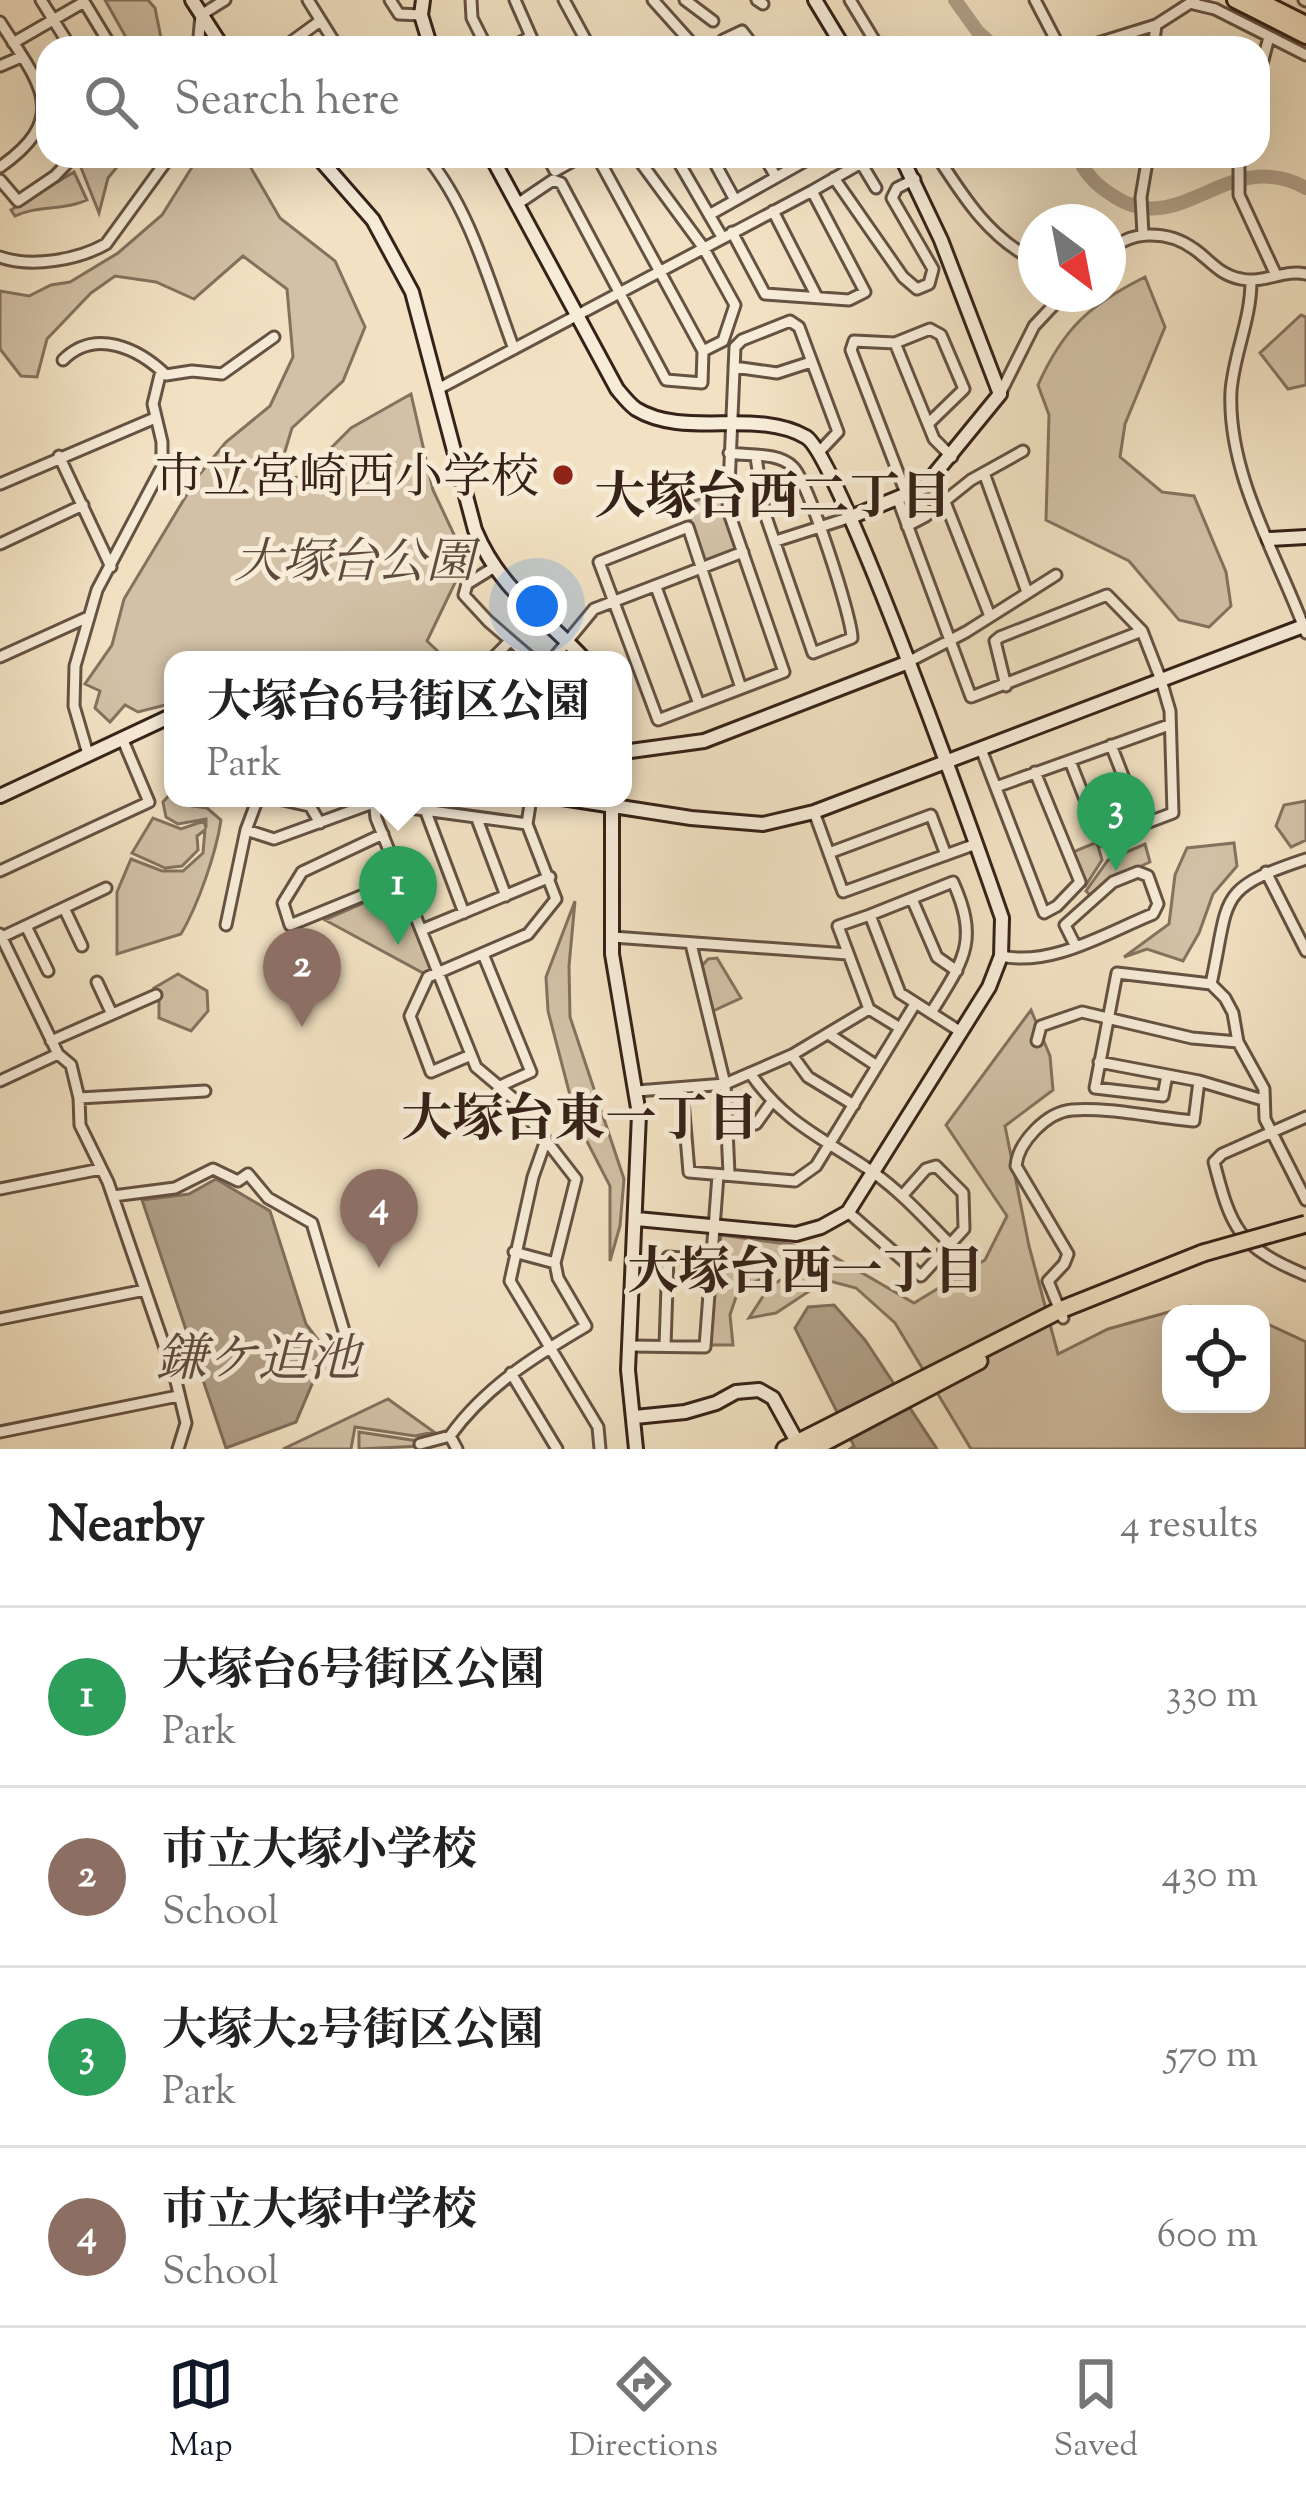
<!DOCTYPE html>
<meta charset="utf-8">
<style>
:root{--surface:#fff;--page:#f6f6f6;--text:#222;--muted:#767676;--line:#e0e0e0;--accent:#111827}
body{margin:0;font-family:"Sorts Mill Goudy","Noto Serif JP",serif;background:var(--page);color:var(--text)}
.controls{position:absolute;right:36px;bottom:36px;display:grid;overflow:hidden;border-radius:24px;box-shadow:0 12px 48px #0002}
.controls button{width:108px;height:108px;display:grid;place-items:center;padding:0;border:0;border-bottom:3px solid var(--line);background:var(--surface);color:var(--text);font:60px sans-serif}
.compass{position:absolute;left:1018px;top:204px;width:108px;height:108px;border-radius:50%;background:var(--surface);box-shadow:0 12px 48px #0002;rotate:148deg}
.you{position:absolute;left:537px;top:606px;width:42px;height:42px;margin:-30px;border:9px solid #fff;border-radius:50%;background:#1a73e8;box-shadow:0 0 0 18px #1a73e833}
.badge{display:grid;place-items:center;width:78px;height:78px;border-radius:50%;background:var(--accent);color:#fff;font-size:39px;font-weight:700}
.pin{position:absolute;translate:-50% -99px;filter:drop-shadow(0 3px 6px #0008)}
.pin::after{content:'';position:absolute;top:63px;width:42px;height:36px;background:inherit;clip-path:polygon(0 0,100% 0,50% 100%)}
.popup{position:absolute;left:164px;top:651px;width:468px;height:156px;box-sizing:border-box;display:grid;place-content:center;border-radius:24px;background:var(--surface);filter:drop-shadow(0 3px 9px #0005);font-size:39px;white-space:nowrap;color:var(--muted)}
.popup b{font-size:45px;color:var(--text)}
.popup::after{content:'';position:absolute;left:50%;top:100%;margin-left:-24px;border:24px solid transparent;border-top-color:var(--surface)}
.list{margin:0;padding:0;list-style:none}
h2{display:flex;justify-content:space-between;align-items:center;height:156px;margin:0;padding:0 48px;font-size:51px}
h2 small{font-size:39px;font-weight:400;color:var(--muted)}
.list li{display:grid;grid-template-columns:78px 1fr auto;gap:36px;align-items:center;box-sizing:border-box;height:180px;padding:0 48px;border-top:3px solid var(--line)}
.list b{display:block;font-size:45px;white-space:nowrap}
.list p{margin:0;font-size:39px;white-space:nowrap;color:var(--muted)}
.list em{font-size:39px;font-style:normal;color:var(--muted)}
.icon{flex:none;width:66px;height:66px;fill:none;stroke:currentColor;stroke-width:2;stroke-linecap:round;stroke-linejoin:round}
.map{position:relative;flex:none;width:1306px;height:1449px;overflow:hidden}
.search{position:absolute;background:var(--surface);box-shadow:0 12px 48px #0002;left:36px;right:36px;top:36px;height:132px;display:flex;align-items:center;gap:30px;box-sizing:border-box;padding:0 42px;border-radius:36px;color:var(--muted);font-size:45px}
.sheet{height:876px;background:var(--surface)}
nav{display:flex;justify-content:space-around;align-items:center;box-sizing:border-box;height:168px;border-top:3px solid var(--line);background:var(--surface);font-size:33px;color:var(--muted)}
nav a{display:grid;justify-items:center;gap:6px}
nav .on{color:var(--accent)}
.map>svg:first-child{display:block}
</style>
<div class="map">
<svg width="1306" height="1449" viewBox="0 0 1306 1449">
<rect width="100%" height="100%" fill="#f2e2c3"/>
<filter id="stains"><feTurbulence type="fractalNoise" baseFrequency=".00167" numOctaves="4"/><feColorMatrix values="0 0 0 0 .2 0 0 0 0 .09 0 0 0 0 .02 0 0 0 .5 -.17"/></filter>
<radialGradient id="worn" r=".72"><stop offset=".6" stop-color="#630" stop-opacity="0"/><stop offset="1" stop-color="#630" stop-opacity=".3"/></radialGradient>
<path fill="#d2c1a6" stroke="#84725f" stroke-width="3" d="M 105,0 L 148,0 L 155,8 L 163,48 L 132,48 Z
M 85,156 L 126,156 L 108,178 L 99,213 L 78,160 Z
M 199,156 L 244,156 L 280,218 L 335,261 L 365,327 L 343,381 L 292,428 L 276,481 L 303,476 L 351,428 L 411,394 L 433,490 L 466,560 L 427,641 L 447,660 L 173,660 L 173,703 L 138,712 L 125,705 L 110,722 L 95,708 L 100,691 L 85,684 L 112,645 L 124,599 L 198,476 L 226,442 L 270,406 L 293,357 L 287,289 L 243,256 L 194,299 L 156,282 L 115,276 L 91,293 L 47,339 L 37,377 L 21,376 L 0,349 L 0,291 L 29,296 L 51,285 L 70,282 L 118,253 L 162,215 Z
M 74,172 L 87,200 C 63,211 38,205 15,216 L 11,210 Z
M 1145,277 L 1165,327 L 1125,424 L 1120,457 L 1162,492 L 1194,496 L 1226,572 L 1231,606 L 1209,627 L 1179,620 L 1129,561 L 1046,520 L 1049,415 L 1038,385 C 1063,329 1089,305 1145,277 Z
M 1301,315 L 1306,317 L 1306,385 L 1288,389 L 1260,353 Z
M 719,493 L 738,550 L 704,561 L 685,504 Z
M 173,791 L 173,798 L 195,798 L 193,806 L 207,808 L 221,820 C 216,854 198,905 181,934 L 117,954 L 117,892 L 131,859 L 162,871 L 183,871 L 203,853 L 205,830 L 197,836 L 198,850 L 182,866 L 165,868 L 132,853 L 153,818 L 181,829 L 204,821 L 206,828 L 206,819 L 178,824 L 166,817 L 163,802 Z
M 1306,801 L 1306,840 L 1291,847 L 1276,826 L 1284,805 Z
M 1097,842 L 1102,860 L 1086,885 L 1073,852 Z
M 1234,843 L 1237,866 L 1213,894 L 1199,933 L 1183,961 L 1147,949 L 1124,957 L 1169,924 L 1175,875 L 1187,848 Z
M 1145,844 L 1150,862 L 1112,879 L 1091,896 L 1086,891 L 1108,860 Z
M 400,887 L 435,970 L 425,974 L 325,920 Z
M 575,901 L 569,966 L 570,1017 L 624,1179 L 620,1226 L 610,1261 L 610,1186 L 577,1122 L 548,1011 L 546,977 Z
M 717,958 L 741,998 L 713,1011 L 701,967 L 708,959 Z
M 178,974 L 207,991 L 208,1011 L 191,1031 L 159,1018 L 159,997 L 154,988 Z
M 1031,1010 L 1050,1056 L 1053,1090 L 1005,1126 L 1029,1246 L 1058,1354 L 1108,1329 L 1190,1306 L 1236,1314 L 1171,1314 L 1171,1404 L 1261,1404 L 1261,1321 L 1306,1342 L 1306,1449 L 971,1449 L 895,1323 L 856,1288 L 826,1280 L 776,1313 L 749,1318 L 769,1287 L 826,1252 L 914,1303 L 985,1260 L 1007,1216 L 946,1125 Z
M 721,1235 L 794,1245 L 803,1251 L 737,1294 L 730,1315 L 733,1345 L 709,1345 Z
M 388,1399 L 434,1432 L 415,1436 L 355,1427 L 351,1449 L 283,1449 Z
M 359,1432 L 418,1441 L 421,1446 L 359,1449 Z"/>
<path fill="#b2a189" stroke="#806e5c" stroke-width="3" d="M 216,1179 L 270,1211 L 306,1324 L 336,1364 L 313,1382 L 296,1422 L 226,1448 L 142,1200 L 189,1194 Z
M 834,1305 L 865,1340 L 937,1449 L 850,1449 L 854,1446 L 795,1328 L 808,1307 Z"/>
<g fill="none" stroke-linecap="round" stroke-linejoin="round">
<path stroke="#b2a189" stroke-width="14" d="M 955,0 L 978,32 L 996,48
M 1077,156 C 1087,176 1096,185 1115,197 C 1182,240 1228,145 1306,188"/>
<g stroke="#655243" stroke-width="15">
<path id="street" d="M 41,0 L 71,48
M 83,0 L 112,48
M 308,0 L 338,48
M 390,0 L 399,14 L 421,15
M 471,0 L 472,18 L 487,48
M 515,0 L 536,48
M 564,0 L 590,48
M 653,0 L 696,48
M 685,0 L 713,21
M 757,0 L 763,4
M 850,0 L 879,48
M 1035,0 L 1060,48
M 1304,0 L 1306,1
M 1194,4 L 1215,9 L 1306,55
M 0,22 C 38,82 73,116 0,167
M 13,43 L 84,2
M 198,48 L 201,15 L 225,0
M 283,48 L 320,21
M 510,48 L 530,37
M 721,48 L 723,40 L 742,31 L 755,48
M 823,48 L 840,40
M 1082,48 L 1156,25 L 1195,0
M 1153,48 L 1156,25
M 0,66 L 21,57
M 1258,79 L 1269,37
M 426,156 C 470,208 490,285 514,349
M 547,156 L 555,171 L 582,156
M 636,156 L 703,247 L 735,305 L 723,341 L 703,351
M 675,156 L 722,237
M 711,156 L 735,200
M 764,156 L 776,177
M 937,156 C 964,198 990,239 1036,261
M 1239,156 L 1239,195 L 1276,275
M 861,163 L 876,188
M 834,178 L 903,277 L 917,289 L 929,284 L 933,269 L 892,198 L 897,188 L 915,179
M 0,180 L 18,201 L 55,176 L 74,156
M 516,205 L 553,180 L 561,183 L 666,380 L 702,383 L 703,351 L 597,156
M 773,211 L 817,297
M 709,215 L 814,156
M 732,232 L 765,294 L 849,300 L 865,292 L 812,191
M 1143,235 L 1141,197 L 1148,156
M 1108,254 C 1128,229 1168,230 1194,249 C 1210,260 1219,275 1241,279 C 1263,284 1284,269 1306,274
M 0,257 C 31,268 78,260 106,244 L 170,156
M 1251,281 C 1251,320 1234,353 1231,391 C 1227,475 1278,556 1306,633
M 895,343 L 934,439 L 952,457
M 63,360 C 95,328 138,348 166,375 L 192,371 L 222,374 L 274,337
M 734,367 L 777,373 L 811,362
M 438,389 L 812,191 L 861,163 L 858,156
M 1000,394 L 1034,326 L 1064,294
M 729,453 C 749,456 778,452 793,467 C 808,481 852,617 852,638 L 813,653 L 764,511 L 756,457
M 59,456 L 111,567
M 984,473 L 1027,592
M 0,484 L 155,418
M 907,496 L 851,350 L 854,341 L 895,343 L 930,329 L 941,335 L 964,389 L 928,424
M 898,500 L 971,697 L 1142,631
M 945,502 L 990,616
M 907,526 L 926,516 L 971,480 L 1023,451
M 776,541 L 851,517
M 0,544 L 83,505
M 493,568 L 467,584 L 464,595 L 488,621 L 533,660
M 656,587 L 699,704
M 0,657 L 86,618
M 491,660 L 510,641
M 552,660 L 594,609 L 743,552
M 906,663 L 966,632 L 1056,575
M 1006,686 L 995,641 L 1000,637 L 1107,595 L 1142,631 L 1161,680 L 1170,711 L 1173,813 L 1101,840 L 1070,761
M 741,688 L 688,527 L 599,562 L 658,720 C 700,704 742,688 784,672 L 728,510 L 735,347 L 742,340 L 790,321 L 799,327 L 838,432 L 821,450
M 1111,745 L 1142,825
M 981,749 L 1044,913 L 1057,906 L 1080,882 L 1035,772
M 88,754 L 74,706 L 75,666 L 97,590 L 162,467 L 162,442 L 153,404 L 161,371
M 996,787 L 1169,725
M 274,798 L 310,806 L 320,823
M 374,798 L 376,818 L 476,1067 L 514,1099 L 576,1179 L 555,1263 L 558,1278 L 586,1326 C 535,1356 485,1387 450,1436 L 457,1449
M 426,812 L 464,913
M 814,812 L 843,892 L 976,844
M 477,819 L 506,896
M 246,830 L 274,839 L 373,803 L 527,824
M 383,834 L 302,872 L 283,903 L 290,925 L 403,879
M 829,853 L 931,815 L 946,855
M 0,871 L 149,802 L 122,738
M 1266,872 L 1306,951
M 912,899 L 937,957 L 957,971
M 64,908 L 82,946
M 870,915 L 838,926 L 869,1009 L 900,1028
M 226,925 L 246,830 L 258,798
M 26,926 L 48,971
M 424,929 L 550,877
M 0,934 L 58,1054 L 71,1065 L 79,1098 L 80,1125 L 108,1182 L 175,1377 L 186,1423 L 178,1449
M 613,937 L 848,954
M 0,938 L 106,888
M 691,944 L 725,1084 L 729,1174
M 483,954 L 531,1072 L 500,1086
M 1001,956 C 1052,967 1106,933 1153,914 L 1158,904 L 1148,876 L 1138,872 L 1113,882 L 1065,925 L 1075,945
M 97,982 L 111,1012
M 1211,984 C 1230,897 1215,889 1306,859
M 931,1013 C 963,961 980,942 953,882 L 870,915 L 900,993 L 961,1032
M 830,1035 L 877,1066
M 51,1041 L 156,995
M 1037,1041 L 1041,1026 L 1082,1012 L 1192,1038 L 1238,1042
M 471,1055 L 431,1072 L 410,1016 L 428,977 L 528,934 L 556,899 L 527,824 L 531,798
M 792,1055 L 808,1077 L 854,1105
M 1099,1062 L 1199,1081 L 1263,1100
M 750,1073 C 786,1125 824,1138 874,1173 C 902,1193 925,1219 950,1244
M 1167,1075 L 1163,1096 L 1095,1088 L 1117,973 L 1211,984 L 1225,998 L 1233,1013 L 1238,1042 L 1264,1089 L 1265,1119 L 1306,1200
M 0,1081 L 58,1054
M 682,1089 L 689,1172 L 795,1181 L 816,1166 L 915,1004
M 637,1091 L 725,1084 L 792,1055 L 869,1009
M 79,1098 L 205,1091
M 1306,1117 L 1222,1154 L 1214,1162 C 1231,1228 1238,1247 1306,1275
M 725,1126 L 756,1124 L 771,1103
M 546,1140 L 533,1177 L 510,1281 L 598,1427 L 600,1449
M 0,1189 L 101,1169
M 113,1196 L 175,1188 L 213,1169 L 238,1181 L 248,1174 L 268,1198 L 312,1223 L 347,1341
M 848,1212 L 921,1276 L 964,1229 L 963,1193 L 936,1166 L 926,1169 L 902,1196
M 514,1252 L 555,1263
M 1063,1318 L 1048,1281 L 1064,1264 L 1068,1254 L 1016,1166 C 1018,1142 1047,1112 1072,1110 C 1108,1107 1157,1118 1194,1121 L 1199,1081
M 0,1319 L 145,1290
M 629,1346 L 705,1347 L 718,1175
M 665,1346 L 668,1257 L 714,1260
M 511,1373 L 557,1449
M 0,1432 L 178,1396
M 420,1444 L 450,1436"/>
</g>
<g stroke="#362218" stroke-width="18">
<path id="secondary" d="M 192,0 L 223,48
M 423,0 L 421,15 L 431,48
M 815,0 L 844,48
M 317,156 L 373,220 L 412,292 L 475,530 C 501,592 543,614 585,660
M 491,156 L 617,389 C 622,395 629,404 636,409 C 685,439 756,408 806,437 C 839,456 980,854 1002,918 L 1001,956 L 989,987 L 848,1212 L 821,1227 L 796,1234 L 637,1219
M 851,517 L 924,487 L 1000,394 L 941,240 L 901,156
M 1269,539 L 1306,537
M 623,752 L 704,741 L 906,663
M 0,796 L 173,715
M 562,798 L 691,818 L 763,824 L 814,812 L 1306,625
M 612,799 L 612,954 L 639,1114 L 628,1370 L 636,1449
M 635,1417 L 685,1412 L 716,1403 L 736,1392 L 759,1390 L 773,1398 L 801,1449"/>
</g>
<g stroke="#362218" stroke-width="20">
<path id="primary" d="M 1235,0 L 1306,36
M 1258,0 L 1306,24"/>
</g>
<g stroke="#362218" stroke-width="21">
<path id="highway" d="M 785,1449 L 1060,1310 L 1203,1253
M 812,1449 L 979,1361"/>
</g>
<use href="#street" stroke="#f7ecd8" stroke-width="9"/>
<use href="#secondary" stroke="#f7ecd8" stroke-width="12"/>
<use href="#primary" stroke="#f2e2c3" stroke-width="14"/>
<use href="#highway" stroke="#f2e2c3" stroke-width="15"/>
<g stroke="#362218" stroke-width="21" stroke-linecap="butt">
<path id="highway-bridge" d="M 1203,1253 L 1306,1224"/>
</g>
<use href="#highway-bridge" stroke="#f2e2c3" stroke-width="15"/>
</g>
<circle fill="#8f2418" stroke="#f7ecd8" stroke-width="4.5" cx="563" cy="475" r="12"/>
<g text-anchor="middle" stroke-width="10" stroke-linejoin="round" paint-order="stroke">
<g font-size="48" fill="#362218" stroke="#f7ecd8" text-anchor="end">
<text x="539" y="492">市立宮崎西小学校</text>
</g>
<g font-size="48" font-style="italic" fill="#5d4a3c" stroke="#f7ecd8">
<text x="354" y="577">大塚台公園</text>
</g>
<g font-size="51" font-weight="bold" fill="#362218" stroke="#f7ecd8">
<text x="773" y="513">大塚台西二丁目</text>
<text x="580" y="1135">大塚台東一丁目</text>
<text x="806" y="1288">大塚台西一丁目</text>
</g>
<g font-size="51" font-style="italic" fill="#614e40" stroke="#f7ecd8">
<text x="258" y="1375">鎌ケ迫池</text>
</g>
</g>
<rect width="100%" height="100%" filter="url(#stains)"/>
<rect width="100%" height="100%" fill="url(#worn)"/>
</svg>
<div class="controls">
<button><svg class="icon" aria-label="locate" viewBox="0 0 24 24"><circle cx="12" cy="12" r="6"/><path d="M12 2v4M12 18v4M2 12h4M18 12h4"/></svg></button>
</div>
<svg class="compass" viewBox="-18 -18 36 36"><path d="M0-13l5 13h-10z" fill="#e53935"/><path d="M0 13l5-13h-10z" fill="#767676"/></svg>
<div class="you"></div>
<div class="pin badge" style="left:398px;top:945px;background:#2e9e5b">1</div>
<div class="popup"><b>大塚台6号街区公園</b>Park</div>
<div class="pin badge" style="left:302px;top:1027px;background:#8d6e63">2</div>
<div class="pin badge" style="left:1116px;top:871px;background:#2e9e5b">3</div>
<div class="pin badge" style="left:379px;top:1268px;background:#8d6e63">4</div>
<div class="search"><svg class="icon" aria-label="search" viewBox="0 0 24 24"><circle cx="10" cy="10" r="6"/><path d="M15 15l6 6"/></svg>Search here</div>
</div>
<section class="sheet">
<h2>Nearby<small>4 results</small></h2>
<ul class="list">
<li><span class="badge" style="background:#2e9e5b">1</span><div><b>大塚台6号街区公園</b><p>Park</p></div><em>330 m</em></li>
<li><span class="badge" style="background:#8d6e63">2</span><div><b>市立大塚小学校</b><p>School</p></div><em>430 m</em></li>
<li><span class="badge" style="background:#2e9e5b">3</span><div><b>大塚大2号街区公園</b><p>Park</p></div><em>570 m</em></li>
<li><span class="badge" style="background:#8d6e63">4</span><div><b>市立大塚中学校</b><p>School</p></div><em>600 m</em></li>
</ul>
</section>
<nav>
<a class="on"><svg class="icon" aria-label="map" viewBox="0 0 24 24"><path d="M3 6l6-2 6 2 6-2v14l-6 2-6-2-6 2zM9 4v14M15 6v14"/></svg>Map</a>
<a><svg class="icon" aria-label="directions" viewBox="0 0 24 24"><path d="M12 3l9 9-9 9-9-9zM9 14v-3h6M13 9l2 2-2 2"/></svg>Directions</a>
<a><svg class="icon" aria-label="saved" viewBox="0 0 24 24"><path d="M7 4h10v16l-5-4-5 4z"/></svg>Saved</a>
</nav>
